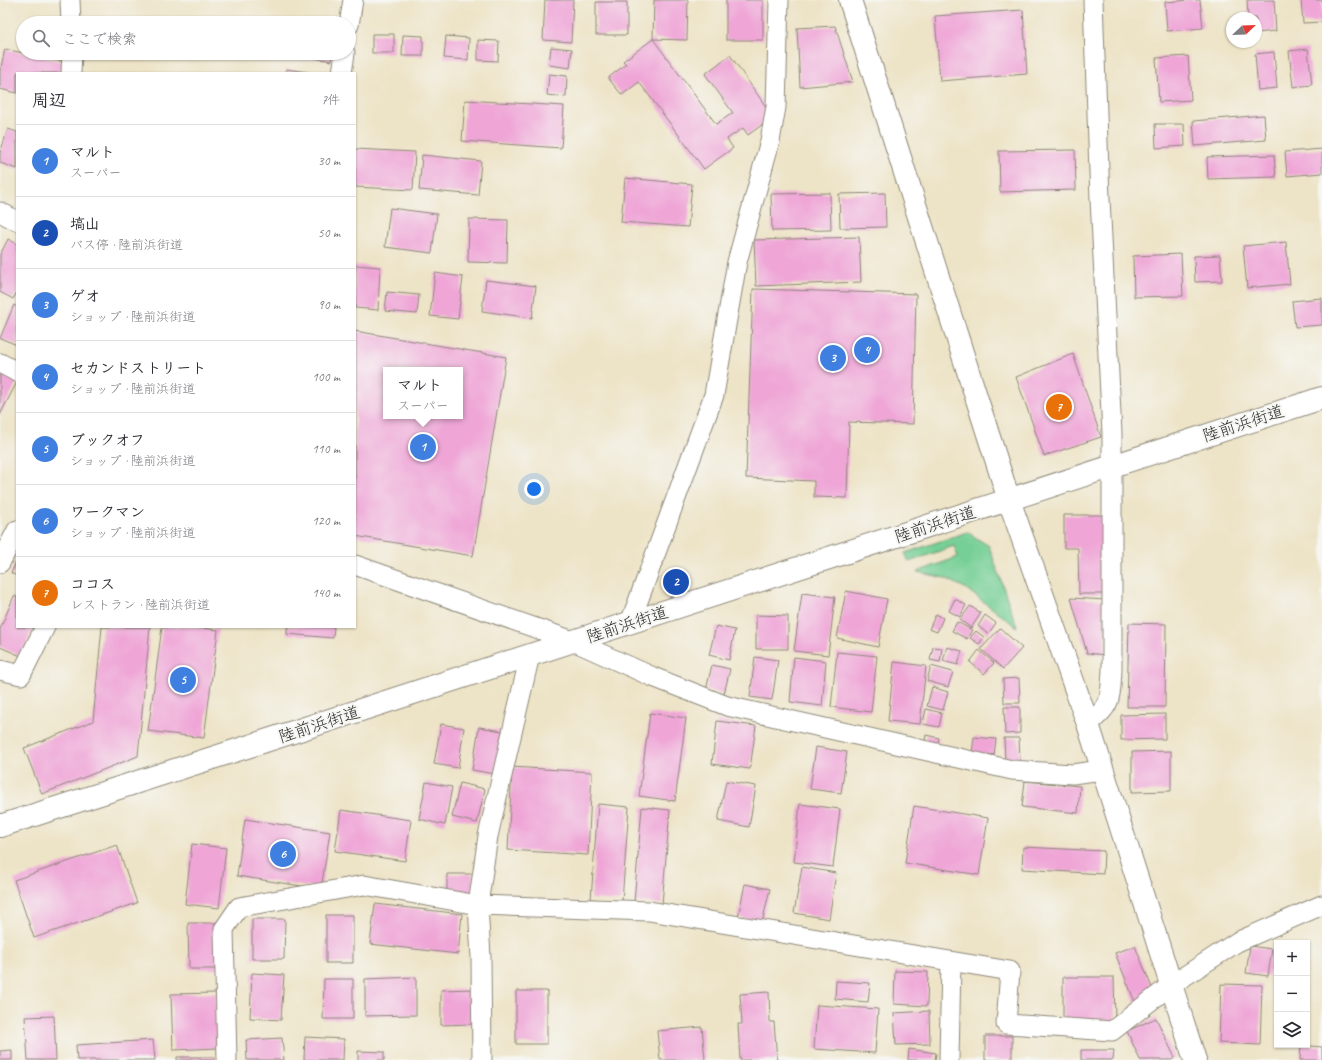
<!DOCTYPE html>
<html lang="ja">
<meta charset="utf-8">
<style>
:root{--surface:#fff;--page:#f2f2f3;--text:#2b2b33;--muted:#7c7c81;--line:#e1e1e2;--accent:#c8321e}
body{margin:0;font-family:Caveat,"Klee One",sans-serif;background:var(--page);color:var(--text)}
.controls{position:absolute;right:12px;bottom:12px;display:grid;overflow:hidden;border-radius:0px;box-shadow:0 1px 3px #0004}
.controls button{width:36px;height:36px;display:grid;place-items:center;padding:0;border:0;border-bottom:1px solid var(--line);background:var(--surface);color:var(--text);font:20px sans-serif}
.compass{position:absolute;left:1226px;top:12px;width:36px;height:36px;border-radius:50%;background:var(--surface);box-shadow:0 1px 3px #0004;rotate:67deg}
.you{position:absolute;left:534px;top:489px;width:14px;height:14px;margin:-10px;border:3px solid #fff;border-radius:50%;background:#1a73e8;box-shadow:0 0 0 6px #1a73e833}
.badge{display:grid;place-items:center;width:26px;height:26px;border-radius:50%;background:var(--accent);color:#fff;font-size:13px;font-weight:700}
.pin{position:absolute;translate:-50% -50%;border:2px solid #fff;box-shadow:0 1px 4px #0006}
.popup{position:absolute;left:383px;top:367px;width:80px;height:52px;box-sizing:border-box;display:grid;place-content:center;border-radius:0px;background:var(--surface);filter:drop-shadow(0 1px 3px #0005);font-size:13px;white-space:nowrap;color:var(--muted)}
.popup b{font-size:15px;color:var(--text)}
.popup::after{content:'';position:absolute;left:50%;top:100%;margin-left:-8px;border:8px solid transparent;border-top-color:var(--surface)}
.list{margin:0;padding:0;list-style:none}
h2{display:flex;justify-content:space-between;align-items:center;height:52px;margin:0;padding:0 16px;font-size:17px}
h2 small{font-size:13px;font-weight:400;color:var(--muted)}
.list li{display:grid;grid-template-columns:26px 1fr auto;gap:12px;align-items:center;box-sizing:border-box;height:72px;padding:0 16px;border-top:1px solid var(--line)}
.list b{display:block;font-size:15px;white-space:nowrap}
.list p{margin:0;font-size:13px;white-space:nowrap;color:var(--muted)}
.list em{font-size:13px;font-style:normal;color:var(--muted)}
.icon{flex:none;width:22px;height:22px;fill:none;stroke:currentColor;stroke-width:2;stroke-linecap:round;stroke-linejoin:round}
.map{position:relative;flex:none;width:1322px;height:1060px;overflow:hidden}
.search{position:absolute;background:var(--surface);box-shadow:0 1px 3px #0004;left:16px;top:16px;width:340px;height:44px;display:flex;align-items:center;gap:10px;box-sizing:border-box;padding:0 14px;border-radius:22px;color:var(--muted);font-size:15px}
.panel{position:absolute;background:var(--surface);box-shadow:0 1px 3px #0004;left:16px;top:72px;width:340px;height:556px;border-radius:0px}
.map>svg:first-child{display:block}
</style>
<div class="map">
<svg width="1322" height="1060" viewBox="0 0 1322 1060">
<rect width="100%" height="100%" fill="#f6f6f2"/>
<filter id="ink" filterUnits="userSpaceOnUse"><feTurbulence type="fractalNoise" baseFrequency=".025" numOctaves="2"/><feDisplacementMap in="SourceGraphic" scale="8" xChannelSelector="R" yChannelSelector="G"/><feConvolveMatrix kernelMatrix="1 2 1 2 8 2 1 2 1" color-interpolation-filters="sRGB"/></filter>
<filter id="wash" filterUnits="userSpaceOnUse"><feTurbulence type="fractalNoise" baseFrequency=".012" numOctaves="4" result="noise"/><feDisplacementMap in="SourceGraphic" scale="16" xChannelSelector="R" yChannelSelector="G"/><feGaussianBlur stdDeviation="0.9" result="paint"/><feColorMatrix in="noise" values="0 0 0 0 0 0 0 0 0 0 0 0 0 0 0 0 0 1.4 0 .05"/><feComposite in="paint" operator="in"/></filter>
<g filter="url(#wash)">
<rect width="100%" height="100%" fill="#ede3c6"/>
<path fill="#76cf95" stroke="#507d60" d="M 967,532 L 989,546 L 1017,627 L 965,588 L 945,578 L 917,572 L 958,557 L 954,546 L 909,562 L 905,553 Z"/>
<g id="blocks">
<path fill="#efa6d7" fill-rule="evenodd" d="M 545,0 L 573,0 L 571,42 L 543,40 Z
M 654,0 L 688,0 L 687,40 L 653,39 Z
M 726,0 L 763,0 L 763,40 L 726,40 Z
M 1190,0 L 1200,0 L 1203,28 L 1167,31 L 1165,2 Z
M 1247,0 L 1274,0 L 1276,31 L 1256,33 L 1256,18 L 1248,18 Z
M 1301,0 L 1322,0 L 1322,22 L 1303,23 Z
M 596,2 L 627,2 L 627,35 L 596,35 Z
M 1023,10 L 1027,74 L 940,81 L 935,16 Z
M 835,26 L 853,82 L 800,87 L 797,28 Z
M 372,34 L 394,34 L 394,53 L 372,53 Z
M 403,35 L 423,36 L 423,56 L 402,56 Z
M 446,36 L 469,38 L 468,60 L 444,58 Z
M 653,39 L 716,124 L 733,113 L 705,74 L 730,55 L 773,117 L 748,135 L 743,128 L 727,139 L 733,148 L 704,169 L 639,82 L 622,95 L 608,78 L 626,64 L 623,61 Z
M 478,40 L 499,41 L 498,61 L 478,60 Z
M 551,47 L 572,49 L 570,68 L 549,65 Z
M 5,49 L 64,62 L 62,73 L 17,73 L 17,93 L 0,89 L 0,71 Z
M 1308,49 L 1312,85 L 1293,87 L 1289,51 Z
M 1274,52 L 1277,88 L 1258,90 L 1255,54 Z
M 301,53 L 333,53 L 331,61 L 300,55 Z
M 1188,56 L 1191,100 L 1159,102 L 1156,58 Z
M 286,69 L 308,72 L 307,73 L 286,73 Z
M 549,74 L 567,76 L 566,97 L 547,95 Z
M 465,100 L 564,106 L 561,148 L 462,141 Z
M 1264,115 L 1266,140 L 1195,146 L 1193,121 Z
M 1155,124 L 1184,124 L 1185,146 L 1156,148 Z
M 8,129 L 17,132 L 17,169 L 0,163 L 0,153 Z
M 355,149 L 415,152 L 413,190 L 355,187 Z
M 1322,149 L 1322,173 L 1287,176 L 1285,152 Z
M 1075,150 L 1076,190 L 1000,192 L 999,151 Z
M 422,155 L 481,161 L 478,195 L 419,190 Z
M 1274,155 L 1276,177 L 1208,179 L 1207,157 Z
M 625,178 L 692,184 L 688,227 L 621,222 Z
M 830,193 L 831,230 L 772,231 L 771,194 Z
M 885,193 L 886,227 L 840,228 L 839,194 Z
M 390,208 L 437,214 L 432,253 L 385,247 Z
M 469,219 L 508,220 L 507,263 L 468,262 Z
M 859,237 L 861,282 L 756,286 L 754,240 Z
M 8,239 L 17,244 L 17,292 L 13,299 L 0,292 L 0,255 Z
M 1286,242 L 1290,284 L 1247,288 L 1243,246 Z
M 1181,254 L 1183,296 L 1134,297 L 1133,256 Z
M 1220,255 L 1222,281 L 1195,282 L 1194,256 Z
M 355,265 L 380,267 L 378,310 L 355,308 Z
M 435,273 L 463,277 L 458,319 L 430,316 Z
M 486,280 L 536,286 L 532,318 L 482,311 Z
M 753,289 L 916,294 L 913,424 L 849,422 L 847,498 L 814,497 L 814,481 L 746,478 Z
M 387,292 L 419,295 L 417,314 L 385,311 Z
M 1322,298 L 1322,325 L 1295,327 L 1292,301 Z
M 14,305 L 17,307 L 17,345 L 0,338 Z
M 355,331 L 506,357 L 473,556 L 355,536 ZM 386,370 L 460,370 L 460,416 L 386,416 Z
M 1073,354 L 1101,437 L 1044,456 L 1016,377 Z
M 0,373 L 17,382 L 0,415 Z
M 1064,515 L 1103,515 L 1104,594 L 1079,594 L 1078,548 L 1064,548 Z
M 17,560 L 17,576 L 11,573 Z
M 846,591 L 887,599 L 878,647 L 837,638 Z
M 802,593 L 835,597 L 828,655 L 794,651 Z
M 14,596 L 17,597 L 17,627 L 34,627 L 21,656 L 0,647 L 0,629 Z
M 1071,598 L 1106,600 L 1105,655 L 1087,653 Z
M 955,599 L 966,605 L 960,617 L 949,611 Z
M 970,606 L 981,613 L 971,628 L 960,620 Z
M 936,614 L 943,618 L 937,632 L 929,629 Z
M 756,615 L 788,616 L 788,649 L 756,649 Z
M 985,615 L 996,623 L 988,634 L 978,626 Z
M 957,622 L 972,630 L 967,639 L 952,631 Z
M 1129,623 L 1166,624 L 1165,707 L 1127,707 Z
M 716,626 L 735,630 L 729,660 L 709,655 Z
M 102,627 L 150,627 L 138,756 L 42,794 L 24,748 L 93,721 Z
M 162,627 L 192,627 L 218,630 L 204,738 L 148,731 Z
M 287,627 L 334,627 L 333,638 L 287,634 Z
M 1000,628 L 1022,648 L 1003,669 L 981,649 Z
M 976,631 L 984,637 L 979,644 L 970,638 Z
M 933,647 L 942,648 L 940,662 L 930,660 Z
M 947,647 L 962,651 L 958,665 L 943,661 Z
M 979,650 L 994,663 L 984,674 L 970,662 Z
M 837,652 L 877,656 L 871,712 L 831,707 Z
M 755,657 L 778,660 L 772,700 L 750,697 Z
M 794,657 L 826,661 L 822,706 L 790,702 Z
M 894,662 L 926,666 L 920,724 L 888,721 Z
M 712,665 L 730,669 L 724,694 L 706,690 Z
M 931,666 L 953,672 L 948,687 L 927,681 Z
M 1019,678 L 1020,703 L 1004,703 L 1003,679 Z
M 932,687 L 948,692 L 943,710 L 927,706 Z
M 1004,707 L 1020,707 L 1020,733 L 1005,734 Z
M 926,709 L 942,713 L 939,727 L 923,724 Z
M 650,713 L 686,718 L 675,801 L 639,796 Z
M 1165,714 L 1165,739 L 1121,740 L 1121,715 Z
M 717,721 L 756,726 L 750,769 L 712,764 Z
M 441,724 L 464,728 L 458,768 L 434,764 Z
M 479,727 L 502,731 L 495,774 L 472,770 Z
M 926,735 L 939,738 L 937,748 L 924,746 Z
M 974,737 L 996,739 L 994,755 L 972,753 Z
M 1004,738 L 1019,738 L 1020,761 L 1005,762 Z
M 816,747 L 847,752 L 841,793 L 810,789 Z
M 1171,751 L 1171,791 L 1132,792 L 1132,752 Z
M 512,767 L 592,772 L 588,855 L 508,850 Z
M 726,781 L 756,786 L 749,827 L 718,821 Z
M 1025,781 L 1080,786 L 1078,813 L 1022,807 Z
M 426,782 L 452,787 L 445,825 L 419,819 Z
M 460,783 L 485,789 L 477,823 L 452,817 Z
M 598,804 L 629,807 L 622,901 L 591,899 Z
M 800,804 L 840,809 L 833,867 L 794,862 Z
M 914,806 L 988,818 L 979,875 L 905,863 Z
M 642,807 L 670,810 L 662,904 L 634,902 Z
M 341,810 L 411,820 L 405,861 L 335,851 Z
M 245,819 L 330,832 L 321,889 L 237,876 Z
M 192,844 L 226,848 L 219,908 L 185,904 Z
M 117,845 L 137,903 L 34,938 L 14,880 Z
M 1023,847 L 1104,851 L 1103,874 L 1022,869 Z
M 802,867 L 836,873 L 829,919 L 794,913 Z
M 447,874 L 473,874 L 473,894 L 447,894 Z
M 745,884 L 770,889 L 762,923 L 738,917 Z
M 375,904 L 462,914 L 458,954 L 370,944 Z
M 326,915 L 353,915 L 353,963 L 326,963 Z
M 252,919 L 285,919 L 284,959 L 252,959 Z
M 188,923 L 220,923 L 221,969 L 189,969 Z
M 1135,946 L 1155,995 L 1135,1002 L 1115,953 Z
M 1250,946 L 1272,949 L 1268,976 L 1246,973 Z
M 895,971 L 928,972 L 927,1006 L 894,1004 Z
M 252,973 L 284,975 L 281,1020 L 250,1018 Z
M 416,977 L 416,1015 L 365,1016 L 365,979 Z
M 1063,977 L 1114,977 L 1115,1022 L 1063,1023 Z
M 324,979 L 353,979 L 353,1019 L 323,1019 Z
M 836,981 L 870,983 L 868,1002 L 835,999 Z
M 1221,984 L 1262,985 L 1260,1045 L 1219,1043 Z
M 473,989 L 473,1024 L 441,1025 L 441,990 Z
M 516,991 L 547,991 L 547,1044 L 516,1044 Z
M 769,992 L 770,1022 L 774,1022 L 777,1060 L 740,1060 L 738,1024 L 742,1024 L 740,994 Z
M 216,993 L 218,1048 L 173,1050 L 171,994 Z
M 817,1005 L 878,1009 L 875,1053 L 814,1049 Z
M 929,1011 L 930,1044 L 896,1045 L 894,1013 Z
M 54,1016 L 56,1060 L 28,1060 L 25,1017 Z
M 1156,1018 L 1175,1058 L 1171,1060 L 1140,1060 L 1127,1031 Z
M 702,1027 L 705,1060 L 660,1060 L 657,1031 Z
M 985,1036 L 1012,1036 L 1012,1060 L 985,1060 Z
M 305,1037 L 344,1039 L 343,1060 L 304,1060 Z
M 282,1038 L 284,1060 L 247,1060 L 246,1040 Z
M 153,1040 L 155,1060 L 77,1060 L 76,1045 Z
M 1301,1045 L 1322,1047 L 1322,1060 L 1300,1060 Z
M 909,1049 L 936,1053 L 935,1060 L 908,1060 Z
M 12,1050 L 12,1060 L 0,1060 L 0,1051 Z
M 1081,1050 L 1114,1050 L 1113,1060 L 1081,1060 Z
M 358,1051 L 384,1052 L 384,1060 L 358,1060 Z
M 177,1057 L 214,1057 L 214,1060 L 177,1060 Z"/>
</g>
</g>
<g filter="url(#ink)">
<use href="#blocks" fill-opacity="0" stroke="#8c8778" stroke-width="1"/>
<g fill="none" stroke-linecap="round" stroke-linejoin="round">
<g stroke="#8c8778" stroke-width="21">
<path id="street" d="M 70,0 L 71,23
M 349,25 L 353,0
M 71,73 L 72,53
M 342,73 L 345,53
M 0,212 L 17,221
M 0,363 L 17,372
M 0,563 L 17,530
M 355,565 L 573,641 L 653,677 L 727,706 L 1012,770 L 1072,774 L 1102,770
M 630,623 L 714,395 L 737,262 L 770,141 L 776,107 L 779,0
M 0,670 L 21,675 L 45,627
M 1088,724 C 1112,705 1110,700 1112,670 L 1112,433 L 1100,199 L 1093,0
M 227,1060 L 224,929 L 239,907 L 364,885 L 478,905 L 649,911 L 1010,971 L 1006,1024 L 1112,1031 L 1171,985 L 1237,942 L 1322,905
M 482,1060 L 481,957 L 478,905 L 488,836 L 530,655
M 949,1060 L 951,962"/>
</g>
<g stroke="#8c8778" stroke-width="24">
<path id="secondary" d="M 850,0 L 1009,500 L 1088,724 L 1195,1060"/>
</g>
<g stroke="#8c8778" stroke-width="24">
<path id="highway" d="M 0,826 L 256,744 L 1322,398"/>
</g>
<use href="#street" stroke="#fff" stroke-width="19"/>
<use href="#secondary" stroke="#fff" stroke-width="22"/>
<use href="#highway" stroke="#fff" stroke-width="22"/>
</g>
</g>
<g text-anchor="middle" stroke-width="4" stroke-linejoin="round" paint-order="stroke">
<g font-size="17" fill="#2b2b2b" stroke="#f6f6f2">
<text transform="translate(1243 423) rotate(-18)" y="6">陸前浜街道</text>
<text transform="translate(935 524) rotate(-18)" y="6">陸前浜街道</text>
<text transform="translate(627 624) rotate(-18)" y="6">陸前浜街道</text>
<text transform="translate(319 724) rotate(-18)" y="6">陸前浜街道</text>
</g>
</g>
</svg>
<div class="controls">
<button>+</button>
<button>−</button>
<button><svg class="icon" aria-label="layers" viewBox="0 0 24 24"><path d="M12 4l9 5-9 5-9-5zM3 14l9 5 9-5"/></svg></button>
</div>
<svg class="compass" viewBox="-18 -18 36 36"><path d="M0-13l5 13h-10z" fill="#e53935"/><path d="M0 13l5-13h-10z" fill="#7c7c81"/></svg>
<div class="you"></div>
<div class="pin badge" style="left:423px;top:447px;background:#3f7fe0">1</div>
<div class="popup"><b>マルト</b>スーパー</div>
<div class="pin badge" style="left:676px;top:582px;background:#1a4fb4">2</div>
<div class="pin badge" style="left:833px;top:358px;background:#3f7fe0">3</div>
<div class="pin badge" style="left:867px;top:350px;background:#3f7fe0">4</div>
<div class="pin badge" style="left:183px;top:680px;background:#3f7fe0">5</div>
<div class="pin badge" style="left:283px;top:854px;background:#3f7fe0">6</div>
<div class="pin badge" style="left:1059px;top:407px;background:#e8710a">7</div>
<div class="search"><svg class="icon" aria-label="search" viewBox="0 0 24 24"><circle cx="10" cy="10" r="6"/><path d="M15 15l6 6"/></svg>ここで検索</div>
<section class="panel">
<h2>周辺<small>7件</small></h2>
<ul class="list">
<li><span class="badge" style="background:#3f7fe0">1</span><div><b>マルト</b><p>スーパー</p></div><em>30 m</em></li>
<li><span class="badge" style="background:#1a4fb4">2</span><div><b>塙山</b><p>バス停 · 陸前浜街道</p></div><em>50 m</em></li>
<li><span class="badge" style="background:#3f7fe0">3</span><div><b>ゲオ</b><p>ショップ · 陸前浜街道</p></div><em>90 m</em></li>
<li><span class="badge" style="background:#3f7fe0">4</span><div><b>セカンドストリート</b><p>ショップ · 陸前浜街道</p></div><em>100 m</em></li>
<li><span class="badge" style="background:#3f7fe0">5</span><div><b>ブックオフ</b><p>ショップ · 陸前浜街道</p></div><em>110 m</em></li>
<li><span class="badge" style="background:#3f7fe0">6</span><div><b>ワークマン</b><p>ショップ · 陸前浜街道</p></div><em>120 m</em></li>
<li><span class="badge" style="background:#e8710a">7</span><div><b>ココス</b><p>レストラン · 陸前浜街道</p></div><em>140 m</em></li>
</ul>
</section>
</div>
